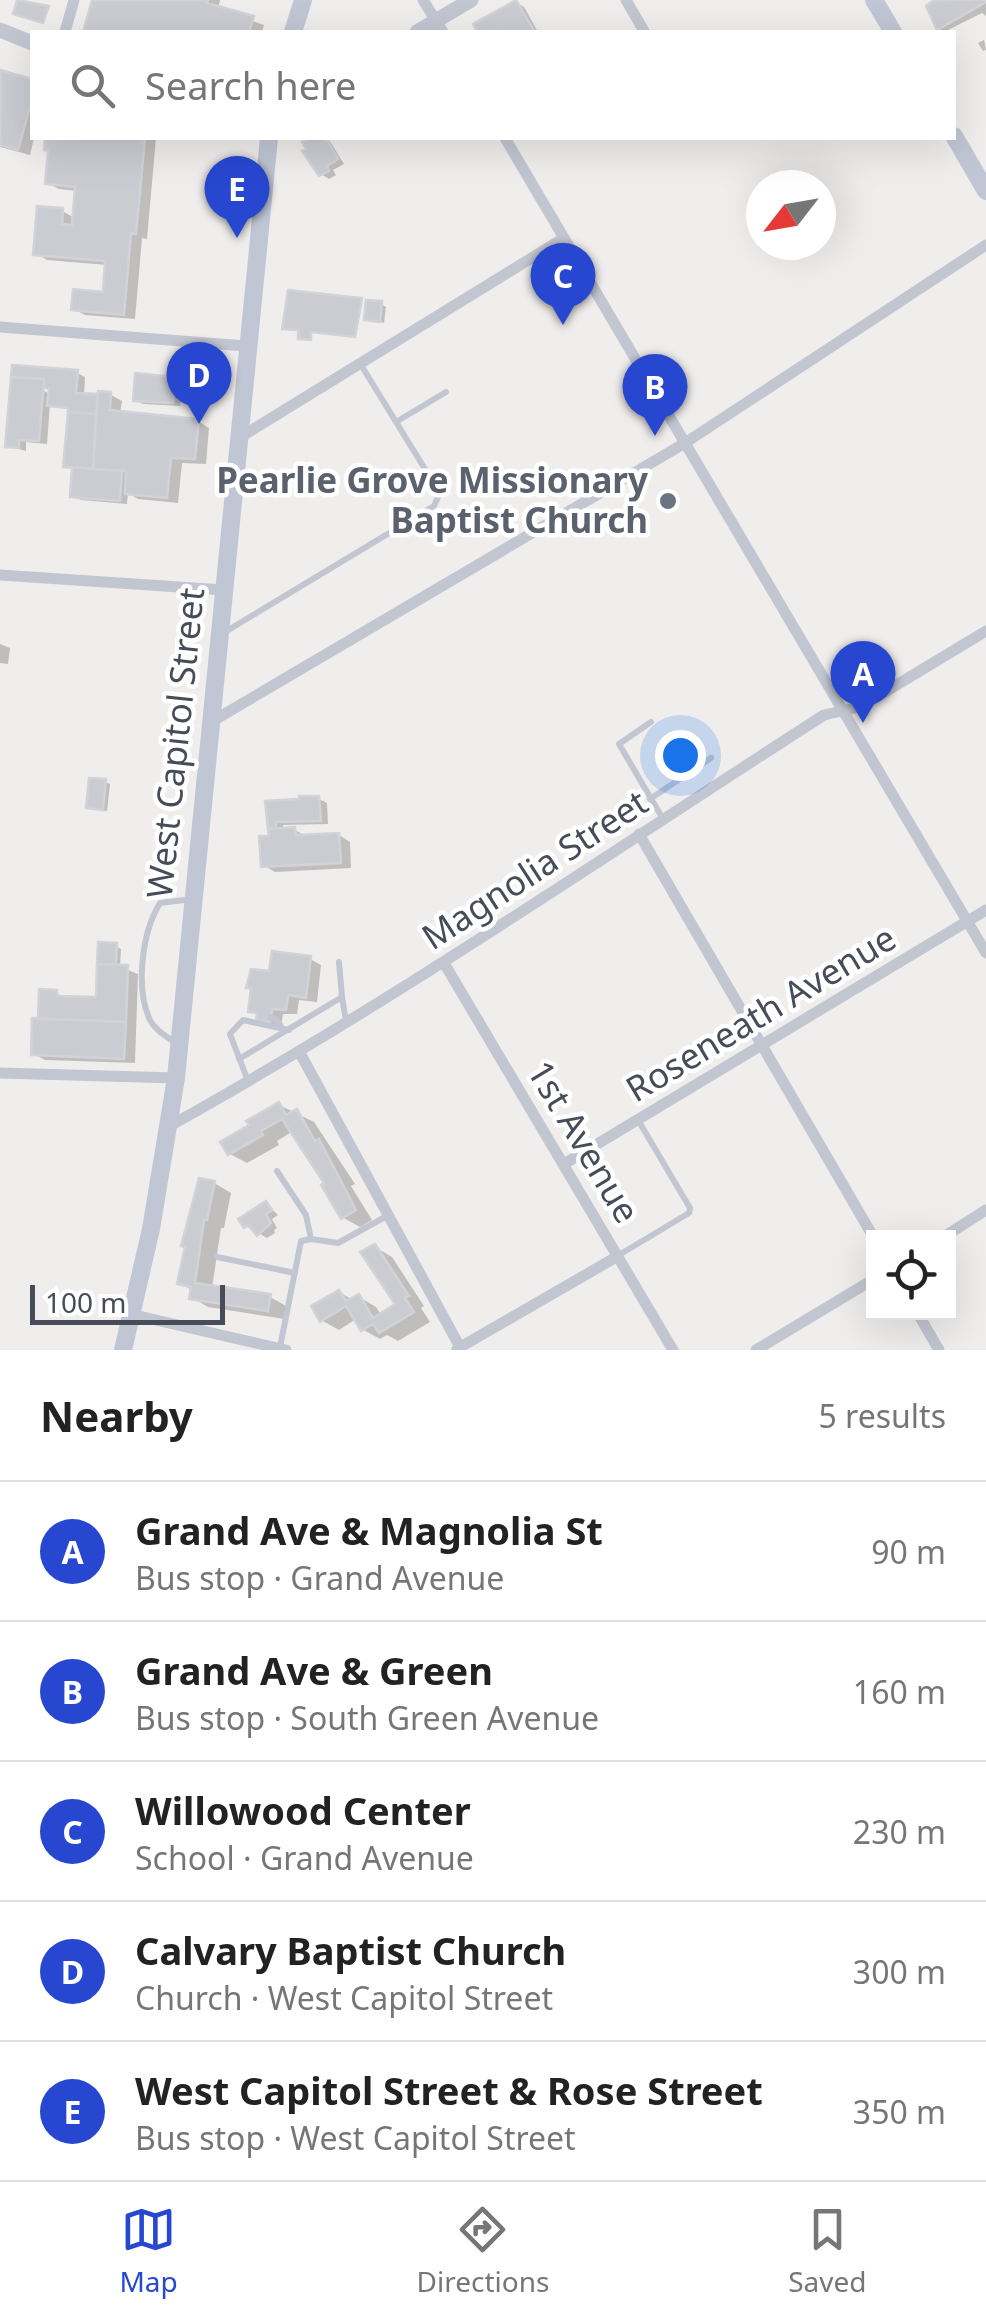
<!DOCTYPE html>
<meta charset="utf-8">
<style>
:root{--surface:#fff;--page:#f2f2f2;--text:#222;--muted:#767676;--line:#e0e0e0;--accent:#2747d0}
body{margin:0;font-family:"Noto Sans",sans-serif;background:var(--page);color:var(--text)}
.controls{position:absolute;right:30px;bottom:30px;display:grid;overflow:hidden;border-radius:0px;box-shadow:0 10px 40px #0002}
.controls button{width:90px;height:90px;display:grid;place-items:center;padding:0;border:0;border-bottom:2px solid var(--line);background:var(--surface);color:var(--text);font:50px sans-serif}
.compass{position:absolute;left:746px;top:170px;width:90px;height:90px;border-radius:50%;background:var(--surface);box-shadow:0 10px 40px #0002;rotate:239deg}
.scale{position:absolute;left:30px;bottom:25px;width:195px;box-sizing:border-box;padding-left:10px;border:5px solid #474c59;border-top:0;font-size:28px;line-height:35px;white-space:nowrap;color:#474c59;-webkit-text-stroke:8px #fff;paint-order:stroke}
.you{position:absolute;left:680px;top:755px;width:35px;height:35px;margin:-25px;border:8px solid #fff;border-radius:50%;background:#1a73e8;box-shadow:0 0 0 15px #1a73e833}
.badge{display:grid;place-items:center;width:65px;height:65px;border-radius:50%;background:var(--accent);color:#fff;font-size:32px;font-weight:700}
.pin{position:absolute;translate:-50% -82px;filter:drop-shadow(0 2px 5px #0008)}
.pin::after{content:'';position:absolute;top:52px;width:35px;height:30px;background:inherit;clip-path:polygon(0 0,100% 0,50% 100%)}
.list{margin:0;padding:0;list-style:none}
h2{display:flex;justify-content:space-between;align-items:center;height:130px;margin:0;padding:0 40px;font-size:42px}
h2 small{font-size:32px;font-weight:400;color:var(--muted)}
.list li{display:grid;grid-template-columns:65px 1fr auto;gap:30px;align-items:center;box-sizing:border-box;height:140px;padding:0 40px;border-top:2px solid var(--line)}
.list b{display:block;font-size:38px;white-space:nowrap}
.list p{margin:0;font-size:32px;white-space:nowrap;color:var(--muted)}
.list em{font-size:32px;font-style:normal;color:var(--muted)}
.icon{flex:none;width:55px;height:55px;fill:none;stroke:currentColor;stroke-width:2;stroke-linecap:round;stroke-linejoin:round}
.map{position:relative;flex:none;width:986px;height:1350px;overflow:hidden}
.search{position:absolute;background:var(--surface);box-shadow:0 10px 40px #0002;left:30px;right:30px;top:30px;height:110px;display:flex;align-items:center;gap:25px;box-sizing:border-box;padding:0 35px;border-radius:0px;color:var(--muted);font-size:38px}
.sheet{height:830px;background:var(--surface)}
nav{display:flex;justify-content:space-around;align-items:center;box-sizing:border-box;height:140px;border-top:2px solid var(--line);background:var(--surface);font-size:28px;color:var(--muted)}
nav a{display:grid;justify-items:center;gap:5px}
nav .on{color:var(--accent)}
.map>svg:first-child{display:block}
</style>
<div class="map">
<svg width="986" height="1350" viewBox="0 0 986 1350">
<rect width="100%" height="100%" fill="#f0eeed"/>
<path fill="#0003" fill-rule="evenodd" d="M 94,0 L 220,0 L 218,9 L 264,25 L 262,32 L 86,32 Z
M 939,0 L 986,0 L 986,16 L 982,13 L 944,32 L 938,29 Z
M 516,2 L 524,7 L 538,32 L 480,32 L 476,25 Z
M 984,40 L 986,50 L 983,51 L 978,43 Z
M 0,73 L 32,82 L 34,138 L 30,155 L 0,147 Z
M 49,138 L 156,138 L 147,239 L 142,238 L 135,319 L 85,315 L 74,309 L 105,294 L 107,265 L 47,260 L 36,253 L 62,211 L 75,218 L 78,191 L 59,189 L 47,183 Z
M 310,138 L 328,138 L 344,164 L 333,170 L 336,175 L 329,179 L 321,174 L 305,142 Z
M 361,301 L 356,336 L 312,331 L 312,339 L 302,338 L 301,330 Z
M 381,304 L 386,307 L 384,323 L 367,318 Z
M 14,367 L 77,373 L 85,377 L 84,396 L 111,395 L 122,401 L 120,414 L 198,421 L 209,428 L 206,464 L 182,463 L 178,503 L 138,499 L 128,493 L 127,504 L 81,500 L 73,496 L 75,470 L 66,465 L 70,410 L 50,404 L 47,444 L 26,442 L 26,451 L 8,446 ZM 34,379 L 51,389 L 51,395 L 31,383 Z
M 175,380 L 183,384 L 180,406 L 143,404 L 135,400 Z
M 0,644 L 10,648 L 8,664 L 0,663 Z
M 105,782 L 110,784 L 107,811 L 94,809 L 89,806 Z
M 319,799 L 327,803 L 328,824 L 283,825 L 283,830 L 295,830 L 307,837 L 339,835 L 350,842 L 351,868 L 275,872 L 263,865 L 271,839 L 279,831 L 270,827 L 268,803 Z
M 116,946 L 121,949 L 120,967 L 138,974 L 135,1063 L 45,1060 L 34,1054 L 40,1022 L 56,993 L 67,999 L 98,1000 Z
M 310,959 L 321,965 L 317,1002 L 299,1000 L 297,1014 L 283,1014 L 281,1027 L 259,1019 L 260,1015 L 251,1010 L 272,974 Z
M 279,1105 L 314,1122 L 355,1184 L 351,1186 L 372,1220 L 360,1227 L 342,1217 L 327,1184 L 293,1131 L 277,1141 L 279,1145 L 247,1163 L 230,1154 Z
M 214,1183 L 231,1193 L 224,1228 L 221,1228 L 212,1288 L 270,1297 L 288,1307 L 285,1319 L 208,1307 L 191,1297 L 193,1291 L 180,1283 Z
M 266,1204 L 278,1215 L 272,1219 L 277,1228 L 274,1230 L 275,1233 L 267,1238 L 246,1226 Z
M 375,1247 L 392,1257 L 424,1306 L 421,1308 L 430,1322 L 398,1341 L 387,1335 L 380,1339 L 362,1329 L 356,1319 L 339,1330 L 321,1320 L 339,1292 L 353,1300 L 359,1297 L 376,1307 L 381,1315 L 399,1305 Z"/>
<path fill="#cbccd2" stroke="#d2d2d9" stroke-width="2.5" d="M 17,0 L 49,6 L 43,23 L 13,14 Z
M 92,0 L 208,0 L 207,3 L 254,16 L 249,32 L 83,32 Z
M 516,0 L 535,32 L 504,32 L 502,30 L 477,32 L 473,24 Z
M 934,0 L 986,0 L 986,2 L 937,30 L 926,6 Z
M 0,70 L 32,79 L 32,99 L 18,150 L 0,145 Z
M 45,138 L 145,138 L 136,234 L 131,233 L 124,315 L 71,310 L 73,289 L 103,292 L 105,261 L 33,255 L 37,206 L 63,208 L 62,224 L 72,225 L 75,187 L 45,184 L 48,151 L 44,150 Z
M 309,138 L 326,138 L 338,159 L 327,166 L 329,171 L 319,176 L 302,151 L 306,149 L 302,142 Z
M 288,290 L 362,298 L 355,337 L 311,332 L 311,340 L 298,339 L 298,330 L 282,329 Z
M 366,300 L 382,301 L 380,322 L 364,320 Z
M 12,365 L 78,370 L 76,393 L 98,394 L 96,414 L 68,412 L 68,408 L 47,406 L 49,388 L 44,388 L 44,379 L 11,377 Z
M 135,373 L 175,377 L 173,403 L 133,401 Z
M 11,377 L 44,379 L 39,441 L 19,440 L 19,448 L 5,447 Z
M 98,391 L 111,392 L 110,410 L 199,419 L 195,459 L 171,458 L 167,498 L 125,494 L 126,471 L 93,469 Z
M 68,412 L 96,414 L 93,469 L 63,467 Z
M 72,467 L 122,471 L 120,501 L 70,497 Z
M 89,778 L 106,779 L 103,810 L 86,808 Z
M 299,796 L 319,796 L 321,821 L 276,822 L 276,828 L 268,829 L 265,801 L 299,799 Z
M 295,827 L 296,835 L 339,833 L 341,863 L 261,867 L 259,836 L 269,836 L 268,829 Z
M 98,942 L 117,943 L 116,965 L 97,964 Z
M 272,951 L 311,956 L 306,998 L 288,995 L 286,1010 L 272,1009 L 270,1022 L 256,1021 L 257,1013 L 248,1012 L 251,988 L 246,988 L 251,969 L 269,971 Z
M 97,964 L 128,965 L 126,1022 L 38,1019 L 39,989 L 57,990 L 57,996 L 96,997 Z
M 32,1018 L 126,1022 L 124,1059 L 31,1055 Z
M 279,1102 L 286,1115 L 297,1109 L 315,1141 L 319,1139 L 356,1210 L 341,1219 L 321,1185 L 324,1183 L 282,1119 L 261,1131 L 263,1135 L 228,1155 L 220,1142 L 249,1125 L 246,1121 Z
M 199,1178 L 215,1181 L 207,1220 L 204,1220 L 195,1283 L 271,1294 L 268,1311 L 189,1299 L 191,1287 L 177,1284 L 185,1247 L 181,1246 Z
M 266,1201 L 272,1210 L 266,1214 L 271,1223 L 257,1236 L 248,1225 L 244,1228 L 238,1219 Z
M 375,1244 L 409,1296 L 405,1298 L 414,1312 L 379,1333 L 373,1324 L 361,1331 L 346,1306 L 320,1322 L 311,1306 L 339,1290 L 346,1301 L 359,1294 L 373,1318 L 395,1304 L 360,1252 Z"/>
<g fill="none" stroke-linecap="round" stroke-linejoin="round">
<path stroke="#c2c6d1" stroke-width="6" d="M 396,422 L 446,392
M 225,632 L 434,506 L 438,497 L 436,487 L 361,365
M 651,722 L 619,744 L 663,819
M 650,799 L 711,758
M 342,997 L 346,1021
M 271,1018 L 276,1019 L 282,1028
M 174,1042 C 166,1036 155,1030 150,1020 C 135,988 142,932 160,903 L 192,899
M 239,1059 L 342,997 L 339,962
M 248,1081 L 230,1034 L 243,1020 L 289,1030
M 277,1171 L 306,1215 L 311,1239
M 619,1255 L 689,1213 L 690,1208 L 638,1120
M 217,1257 L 295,1273
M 280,1347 L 301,1241 L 311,1239 L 338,1243 L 387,1216"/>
<path stroke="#c2c6d1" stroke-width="11" d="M 423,0 L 443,32
M 626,0 L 644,31
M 65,32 L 74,0
M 505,138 L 986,953
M 0,327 L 246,346
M 239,438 L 564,238
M 0,575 L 224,590
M 211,722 L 685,443 L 986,245
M 639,834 L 874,1238
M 444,963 L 673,1350
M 300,1053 L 461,1349
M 0,1073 L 176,1078
M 166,1128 C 393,1002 606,855 824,715 L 860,707 L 986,631
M 564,1164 L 986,910
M 942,1238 L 986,1210
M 917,1312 L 939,1350
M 130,1314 L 286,1350
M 457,1349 L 618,1256
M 756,1350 L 874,1279"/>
<path stroke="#c2c6d1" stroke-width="15" d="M 0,30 L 32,43
M 417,32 L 471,0"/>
<path stroke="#c1c6d5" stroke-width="18" d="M 874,0 L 893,32
M 293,32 L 303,0
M 954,136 L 986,191
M 123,1350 L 151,1229 L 176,1078 L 269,138"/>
</g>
<circle fill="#6b7280" stroke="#fff" stroke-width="4" cx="668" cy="501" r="10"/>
<g text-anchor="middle" stroke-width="9" stroke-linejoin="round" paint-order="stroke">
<g font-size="35" font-weight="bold" fill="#5b616d" stroke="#fff" text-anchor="end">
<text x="648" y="493">Pearlie Grove Missionary<tspan x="648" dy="40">Baptist Church</tspan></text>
</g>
<g font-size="35" fill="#474c59" stroke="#fff">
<text transform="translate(176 743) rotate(-84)" y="12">West Capitol Street</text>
<text transform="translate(535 870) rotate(-33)" y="12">Magnolia Street</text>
<text transform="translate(761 1014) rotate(-31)" y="12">Roseneath Avenue</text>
<text transform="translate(583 1142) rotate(59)" y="12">1st Avenue</text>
</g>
</g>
</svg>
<div class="controls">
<button><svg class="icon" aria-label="locate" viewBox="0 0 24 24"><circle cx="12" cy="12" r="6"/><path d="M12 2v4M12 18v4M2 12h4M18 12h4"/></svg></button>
</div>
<svg class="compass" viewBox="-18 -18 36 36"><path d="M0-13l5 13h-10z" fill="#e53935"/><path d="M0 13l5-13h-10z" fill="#767676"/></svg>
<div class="scale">100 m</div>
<div class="you"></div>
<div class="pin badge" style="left:863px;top:723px">A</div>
<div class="pin badge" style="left:655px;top:436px">B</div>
<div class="pin badge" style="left:563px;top:325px">C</div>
<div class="pin badge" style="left:199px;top:424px">D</div>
<div class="pin badge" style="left:237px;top:238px">E</div>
<div class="search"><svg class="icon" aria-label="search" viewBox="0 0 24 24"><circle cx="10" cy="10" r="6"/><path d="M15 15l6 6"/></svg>Search here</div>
</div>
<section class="sheet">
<h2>Nearby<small>5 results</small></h2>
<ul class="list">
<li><span class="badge">A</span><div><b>Grand Ave &amp; Magnolia St</b><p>Bus stop · Grand Avenue</p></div><em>90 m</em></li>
<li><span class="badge">B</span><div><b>Grand Ave &amp; Green</b><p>Bus stop · South Green Avenue</p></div><em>160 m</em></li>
<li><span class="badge">C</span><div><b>Willowood Center</b><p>School · Grand Avenue</p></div><em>230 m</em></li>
<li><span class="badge">D</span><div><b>Calvary Baptist Church</b><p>Church · West Capitol Street</p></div><em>300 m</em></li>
<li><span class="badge">E</span><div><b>West Capitol Street &amp; Rose Street</b><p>Bus stop · West Capitol Street</p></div><em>350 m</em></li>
</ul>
</section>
<nav>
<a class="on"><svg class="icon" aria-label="map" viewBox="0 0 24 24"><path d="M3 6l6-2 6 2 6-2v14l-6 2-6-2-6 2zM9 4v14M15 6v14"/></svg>Map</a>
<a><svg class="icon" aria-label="directions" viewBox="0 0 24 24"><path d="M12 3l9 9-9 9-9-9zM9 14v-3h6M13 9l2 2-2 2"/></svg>Directions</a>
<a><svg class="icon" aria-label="saved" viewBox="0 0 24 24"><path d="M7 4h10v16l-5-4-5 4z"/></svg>Saved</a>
</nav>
